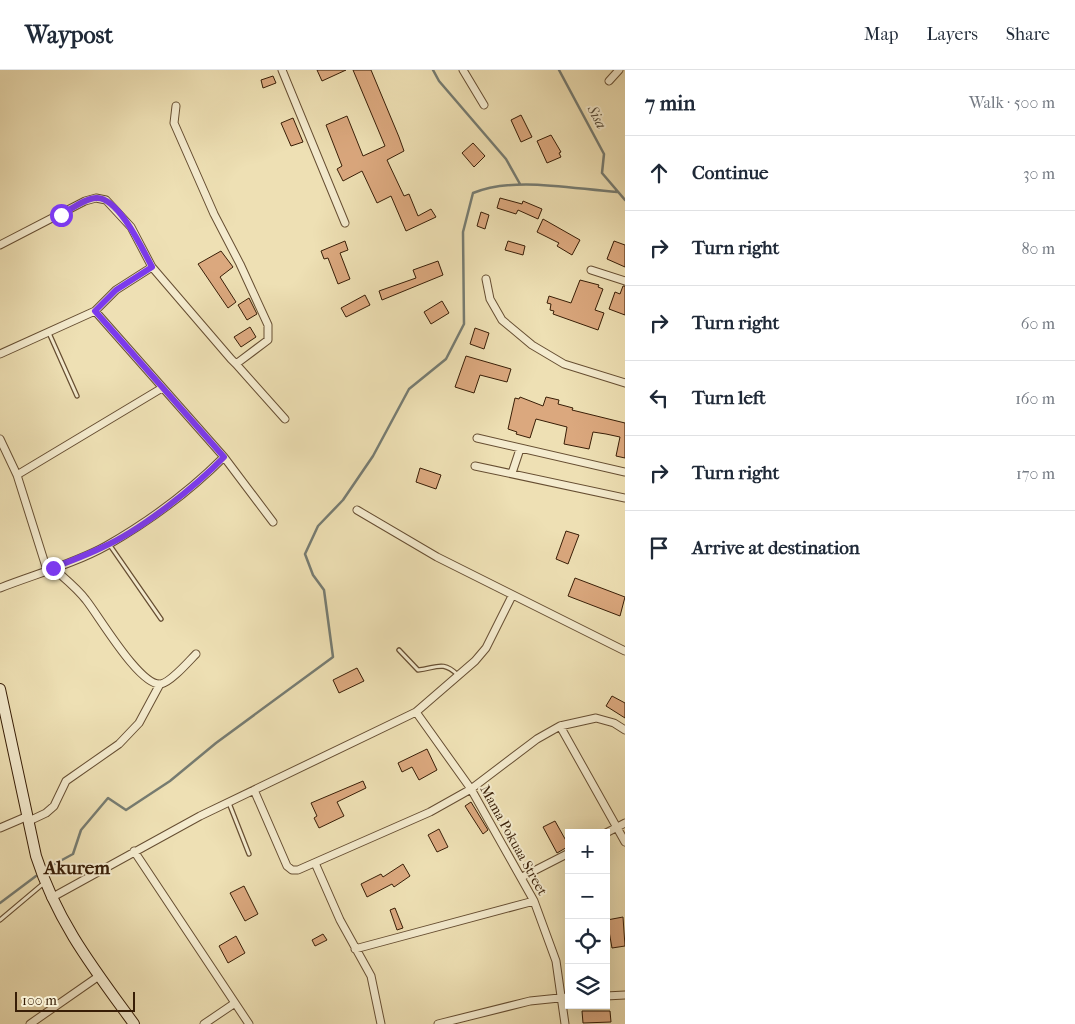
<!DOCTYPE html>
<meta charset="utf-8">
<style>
:root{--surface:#fff;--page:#f2f2f3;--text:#1f2937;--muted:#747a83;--line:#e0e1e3}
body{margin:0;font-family:"IM FELL French Canon",serif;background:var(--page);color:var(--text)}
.controls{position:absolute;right:15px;bottom:15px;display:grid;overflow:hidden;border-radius:0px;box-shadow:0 5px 20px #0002}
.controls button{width:45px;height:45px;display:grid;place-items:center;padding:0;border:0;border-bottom:1px solid var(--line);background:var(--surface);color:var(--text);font:25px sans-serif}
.scale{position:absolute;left:15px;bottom:12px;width:120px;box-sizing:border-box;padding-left:5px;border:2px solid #381e07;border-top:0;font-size:14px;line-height:18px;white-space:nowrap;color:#381e07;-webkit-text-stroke:4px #f4ebce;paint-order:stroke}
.stop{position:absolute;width:15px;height:15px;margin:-11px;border:4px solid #7c3aed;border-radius:50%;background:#fff}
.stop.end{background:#7c3aed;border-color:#fff;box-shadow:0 1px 5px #0008}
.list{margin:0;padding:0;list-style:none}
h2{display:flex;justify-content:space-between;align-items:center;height:65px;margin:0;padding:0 20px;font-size:21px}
h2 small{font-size:16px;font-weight:400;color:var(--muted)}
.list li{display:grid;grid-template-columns:32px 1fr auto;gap:15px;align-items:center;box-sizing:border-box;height:75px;padding:0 20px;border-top:1px solid var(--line)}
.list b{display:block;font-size:19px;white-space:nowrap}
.list em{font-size:16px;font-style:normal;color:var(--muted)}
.icon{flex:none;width:28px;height:28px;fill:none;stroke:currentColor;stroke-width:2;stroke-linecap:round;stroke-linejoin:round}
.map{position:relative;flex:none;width:625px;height:954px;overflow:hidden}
header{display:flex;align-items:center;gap:30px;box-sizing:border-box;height:70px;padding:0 25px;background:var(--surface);border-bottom:1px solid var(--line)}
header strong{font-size:24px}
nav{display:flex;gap:28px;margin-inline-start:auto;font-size:18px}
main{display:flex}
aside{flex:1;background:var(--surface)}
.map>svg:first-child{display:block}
</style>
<header>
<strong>Waypost</strong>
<nav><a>Map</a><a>Layers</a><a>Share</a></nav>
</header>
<main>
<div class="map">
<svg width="625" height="954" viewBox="0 0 625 954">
<rect width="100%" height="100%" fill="#eee0b4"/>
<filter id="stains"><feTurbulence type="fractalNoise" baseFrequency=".004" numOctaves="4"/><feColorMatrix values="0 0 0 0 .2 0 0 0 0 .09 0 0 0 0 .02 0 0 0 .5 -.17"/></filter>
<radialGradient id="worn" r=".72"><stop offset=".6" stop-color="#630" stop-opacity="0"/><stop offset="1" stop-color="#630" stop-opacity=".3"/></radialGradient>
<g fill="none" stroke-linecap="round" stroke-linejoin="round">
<path stroke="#767c72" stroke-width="2.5" d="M 433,0 L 439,11 L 506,89 L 520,114
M 559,0 L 604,84 L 602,103 L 625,130
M 49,797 L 73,784 L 81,760 L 108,728 L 126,740 L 170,711 L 216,673 L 333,587 L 324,520 L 313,505 L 305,484 L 318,456 L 343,430 L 373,386 L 409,319 L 446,289 L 464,254 L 463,162 L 473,123 C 514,106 573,119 617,122
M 0,833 L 36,806"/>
</g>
<path fill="#dba87e" stroke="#381e07" d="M 317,0 L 346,0 L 322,11 Z
M 353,0 L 371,0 L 399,67 L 404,81 L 387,90 L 404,126 L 409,124 L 418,146 L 431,139 L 436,147 L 406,161 L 391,126 L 377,133 L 362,101 L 343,111 L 337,99 L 342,96 L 326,55 L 347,46 L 363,86 L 385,76 Z
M 273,6 L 276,13 L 263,18 L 261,10 Z
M 521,45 L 532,67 L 521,72 L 511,50 Z
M 293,48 L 303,72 L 291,76 L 281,53 Z
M 551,65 L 561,82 L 559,83 L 561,87 L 547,93 L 537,71 Z
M 473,73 L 485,86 L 474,97 L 462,83 Z
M 500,128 L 522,134 L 523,131 L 542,139 L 538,149 L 518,140 L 516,144 L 497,138 Z
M 481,142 L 489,145 L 485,159 L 477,156 Z
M 543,149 L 580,170 L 572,185 L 557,176 L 559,173 L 537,162 Z
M 345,171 L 348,180 L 340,183 L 350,209 L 338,214 L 328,188 L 324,189 L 321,181 Z
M 508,171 L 525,176 L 523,185 L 505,180 Z
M 614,171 L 625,175 L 625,197 L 607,189 Z
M 221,181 L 233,197 L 220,207 L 236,232 L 228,238 L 198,194 Z
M 438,191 L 443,205 L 382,230 L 379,221 L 416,208 L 413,200 Z
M 580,210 L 599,215 L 598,217 L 603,219 L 595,240 L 604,243 L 598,260 L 553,244 L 554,241 L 550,240 L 551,234 L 547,233 L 549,226 L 571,233 Z
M 623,216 L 625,216 L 625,245 L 609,239 L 615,222 L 620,224 Z
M 365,225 L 370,235 L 346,247 L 341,238 Z
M 249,228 L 257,244 L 247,250 L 238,235 Z
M 442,231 L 449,243 L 431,254 L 424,242 Z
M 250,257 L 256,267 L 241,277 L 234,267 Z
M 475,258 L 489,263 L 484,279 L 470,274 Z
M 466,286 L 511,299 L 507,312 L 480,305 L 474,323 L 455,317 Z
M 520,327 L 543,336 L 546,327 L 559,330 L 558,334 L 573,338 L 572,340 L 625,353 L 625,388 L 616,386 L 620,367 L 606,364 L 593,362 L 589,379 L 564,374 L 567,357 L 536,349 L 530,368 L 516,364 L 517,362 L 508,359 L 515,328 L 519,329 Z
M 420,398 L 441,405 L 436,419 L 416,412 Z
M 566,461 L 579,465 L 568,494 L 556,489 Z
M 575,508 L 625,527 L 620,546 L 568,526 Z
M 357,598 L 364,611 L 339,623 L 333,610 Z
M 612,626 L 625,633 L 625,648 L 606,636 Z
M 427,679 L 437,700 L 419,710 L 412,697 L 402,702 L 398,693 Z
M 363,711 L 366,718 L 337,732 L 344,746 L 319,758 L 314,748 L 317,746 L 311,733 Z
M 471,732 L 488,760 L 483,764 L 465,736 Z
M 555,751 L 569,776 L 557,783 L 543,757 Z
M 439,759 L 448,777 L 437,782 L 428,765 Z
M 403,794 L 410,806 L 394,817 L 392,814 L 367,827 L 361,814 L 381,804 L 383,807 Z
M 244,816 L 258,844 L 245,851 L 230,823 Z
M 395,838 L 403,858 L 397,860 L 390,840 Z
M 623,847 L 625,876 L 612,878 L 607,850 Z
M 323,864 L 327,870 L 315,876 L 312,870 Z
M 236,866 L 245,883 L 228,893 L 219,876 Z
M 582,941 L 610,941 L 611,952 L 583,953 Z"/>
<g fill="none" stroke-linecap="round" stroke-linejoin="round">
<g stroke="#664e32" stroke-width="5.5">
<path id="lane" d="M 49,263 L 77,326
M 109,474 L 161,549
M 399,580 L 418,600 C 437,598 442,590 458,605
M 229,733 L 249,784
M 0,850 L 44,813"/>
</g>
<g stroke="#664e32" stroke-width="9">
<path id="street" d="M 282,0 L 345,153
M 463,0 L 484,35
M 609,11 L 619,0
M 0,175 L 85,131 L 96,128 L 106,130 L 131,157 L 152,197 L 231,289 L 236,294 L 268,270 L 268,255 L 240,194 L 214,144 L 174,53 L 176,36
M 591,200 L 625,211
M 486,209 L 490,229 L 502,250 L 532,275 L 564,294 L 625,313
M 95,241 L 224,387 L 273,452
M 0,284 L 95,241 L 116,220 L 152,197
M 236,294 L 285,349
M 477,368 L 625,402
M 0,369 L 17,405 L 47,500
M 475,396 L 625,428
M 512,403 L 520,379
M 17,405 L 162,318
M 357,440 L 437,487 L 625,581
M 53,498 C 64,508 77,518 86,530 C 99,546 140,617 161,614 C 171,612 189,591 196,584
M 0,518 C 33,505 76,493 106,476 C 148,452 190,421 224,387
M 416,642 L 471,719 L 534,831 L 556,891 L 565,954
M 560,656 L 625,772
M 254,720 L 287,796 L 292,800 L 298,800 L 430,742 L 471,719 L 537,669 L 560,656 L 596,648 L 614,653 L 625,660
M 29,751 L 46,743 L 54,736 L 66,711 L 119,674 L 139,653 L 160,614
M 0,758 L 28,746
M 606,763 L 625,753
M 134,781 L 249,954
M 315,793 L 340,850 L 371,906 L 381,954
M 522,807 L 569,783
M 51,828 L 200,746 L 416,642 L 475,591 L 486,578 L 512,526
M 355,879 L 534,831
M 606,926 L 625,925
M 30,954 L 99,906
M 204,954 L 235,933
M 438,954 L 530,931 L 569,927"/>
</g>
<g stroke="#381e07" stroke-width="12">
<path id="secondary" d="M 0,619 L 36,786 C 57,852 94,899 134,954"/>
</g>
<use href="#lane" stroke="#f4ebce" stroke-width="3"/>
<use href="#street" stroke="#f4ebce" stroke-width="7"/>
<use href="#secondary" stroke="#f4ebce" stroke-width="10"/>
</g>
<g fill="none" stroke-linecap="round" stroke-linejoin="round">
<path stroke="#7c3aed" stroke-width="6" d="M 53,498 C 70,491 87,485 103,477 C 141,460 195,417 224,387 L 95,241 L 116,220 L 152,197 C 143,180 118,126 96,128 C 84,129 71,139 61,145"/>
</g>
<g text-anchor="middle" stroke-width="4" stroke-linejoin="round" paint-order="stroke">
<g font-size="14" fill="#381e07" stroke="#f4ebce">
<text transform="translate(514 770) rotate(61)" y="5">Mama Pokuaa Street</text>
</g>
<g font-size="15" font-style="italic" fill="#574d3c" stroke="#f4ebce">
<text transform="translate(597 47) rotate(62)" y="5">Sisa</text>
</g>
<g font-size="19" font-weight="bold" fill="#381e07" stroke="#f4ebce">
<text x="77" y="804">Akurem</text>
</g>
</g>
<rect width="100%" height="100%" filter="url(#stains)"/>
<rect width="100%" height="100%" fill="url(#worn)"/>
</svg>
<div class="controls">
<button>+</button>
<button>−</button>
<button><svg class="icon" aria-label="locate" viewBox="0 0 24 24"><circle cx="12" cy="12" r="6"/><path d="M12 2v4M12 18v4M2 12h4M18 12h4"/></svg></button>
<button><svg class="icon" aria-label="layers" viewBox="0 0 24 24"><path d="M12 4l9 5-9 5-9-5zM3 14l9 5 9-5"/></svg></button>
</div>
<div class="scale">100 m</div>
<div class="stop" style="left:61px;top:145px"></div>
<div class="stop end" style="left:53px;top:498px"></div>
</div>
<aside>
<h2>7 min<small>Walk · 500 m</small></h2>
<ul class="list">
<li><svg class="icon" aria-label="ahead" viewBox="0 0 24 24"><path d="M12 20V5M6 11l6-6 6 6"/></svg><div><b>Continue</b></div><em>30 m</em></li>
<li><svg class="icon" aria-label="right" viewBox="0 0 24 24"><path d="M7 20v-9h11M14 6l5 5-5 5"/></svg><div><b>Turn right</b></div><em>80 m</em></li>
<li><svg class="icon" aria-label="right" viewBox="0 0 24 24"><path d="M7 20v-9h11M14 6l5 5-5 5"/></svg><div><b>Turn right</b></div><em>60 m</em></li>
<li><svg class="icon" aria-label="left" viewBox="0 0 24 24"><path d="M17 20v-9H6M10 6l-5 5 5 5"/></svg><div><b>Turn left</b></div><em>160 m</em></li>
<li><svg class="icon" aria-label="right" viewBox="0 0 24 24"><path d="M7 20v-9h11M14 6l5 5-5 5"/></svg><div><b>Turn right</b></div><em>170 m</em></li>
<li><svg class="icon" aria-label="arrive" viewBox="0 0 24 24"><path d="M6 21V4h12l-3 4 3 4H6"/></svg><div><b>Arrive at destination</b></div></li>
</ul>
</aside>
</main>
